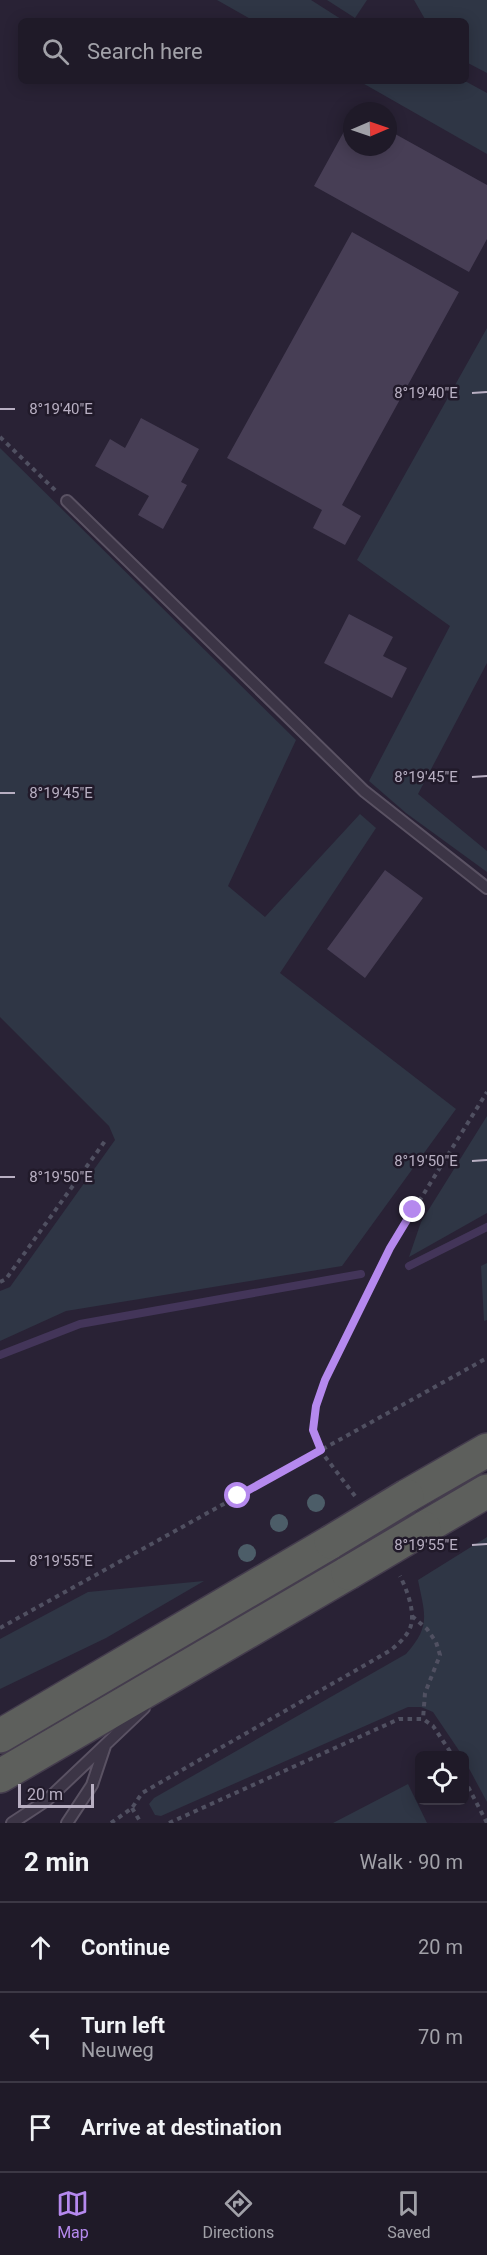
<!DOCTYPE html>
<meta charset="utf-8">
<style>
:root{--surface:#1f1a28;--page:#2c2734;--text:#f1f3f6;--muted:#a1a1a8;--line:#3c3845;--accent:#b589ee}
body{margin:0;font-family:Roboto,sans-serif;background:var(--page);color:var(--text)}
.controls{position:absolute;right:18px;bottom:18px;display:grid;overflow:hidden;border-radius:9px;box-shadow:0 3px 15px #0003}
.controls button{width:54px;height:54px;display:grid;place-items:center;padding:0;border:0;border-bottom:2px solid var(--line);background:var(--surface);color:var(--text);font:30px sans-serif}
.compass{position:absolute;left:343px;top:102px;width:54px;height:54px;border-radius:50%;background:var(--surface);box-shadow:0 3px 15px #0003;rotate:88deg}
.scale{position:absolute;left:18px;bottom:15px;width:76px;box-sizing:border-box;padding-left:6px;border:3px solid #b8afc2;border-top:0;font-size:16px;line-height:21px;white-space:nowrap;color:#b8afc2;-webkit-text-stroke:4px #211a2a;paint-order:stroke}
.stop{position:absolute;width:18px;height:18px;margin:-14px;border:4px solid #b589ee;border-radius:50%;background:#fff}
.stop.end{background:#b589ee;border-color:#fff;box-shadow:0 2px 6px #0008}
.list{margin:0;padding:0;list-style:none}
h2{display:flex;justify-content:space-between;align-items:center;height:78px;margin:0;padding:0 24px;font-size:26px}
h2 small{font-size:20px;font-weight:400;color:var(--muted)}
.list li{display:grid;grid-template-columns:39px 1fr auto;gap:18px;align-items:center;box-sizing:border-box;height:90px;padding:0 24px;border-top:2px solid var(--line)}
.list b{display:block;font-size:22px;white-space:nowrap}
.list p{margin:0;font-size:20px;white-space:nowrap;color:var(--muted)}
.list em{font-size:20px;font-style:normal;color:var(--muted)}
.icon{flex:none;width:33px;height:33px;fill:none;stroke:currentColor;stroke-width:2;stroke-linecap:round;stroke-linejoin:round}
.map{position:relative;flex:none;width:487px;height:1823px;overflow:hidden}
.search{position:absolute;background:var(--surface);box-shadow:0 3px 15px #0003;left:18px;right:18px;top:18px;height:66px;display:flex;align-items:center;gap:15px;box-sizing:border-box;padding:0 21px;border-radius:9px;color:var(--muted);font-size:22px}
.sheet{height:348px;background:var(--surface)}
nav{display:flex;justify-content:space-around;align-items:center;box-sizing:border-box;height:84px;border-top:2px solid var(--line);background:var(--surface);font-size:16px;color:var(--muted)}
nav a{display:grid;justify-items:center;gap:3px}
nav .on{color:var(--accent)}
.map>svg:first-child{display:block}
</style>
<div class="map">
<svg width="487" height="1823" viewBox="0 0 487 1823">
<rect width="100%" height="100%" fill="#292235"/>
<path fill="#2f3645" d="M 217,0 L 311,0 L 344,21 L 254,21 Z
M 327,0 L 367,0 L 355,18 Z
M 414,0 L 487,0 L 487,73 L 466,62 L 466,21 L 426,21 Z
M 359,81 L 465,81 L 487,93 L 487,154 Z
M 487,328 L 487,663 L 418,794 L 487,851 L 487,872 L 406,813 L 369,781 L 450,626 L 357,560 Z
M 0,448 L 296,740 L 228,886 L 265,917 L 360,814 L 376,828 L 280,973 L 456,1109 L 342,1266 L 66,1311 L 0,1341 L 0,1291 L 10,1287 L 115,1140 L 109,1126 L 0,1017 Z
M 487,1116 L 487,1213 L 409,1257 L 421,1222 Z
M 487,1263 L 487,1320 L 484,1321 L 481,1266 Z
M 487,1537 L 487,1802 L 465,1761 L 464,1756 L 462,1755 L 433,1712 L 421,1707 L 408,1707 L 161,1816 L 155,1815 L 149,1804 L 154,1798 L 406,1654 C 431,1626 425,1615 418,1580 Z
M 204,1581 L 106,1638 L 0,1689 L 0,1639 L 88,1592 Z
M 408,1784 L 427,1823 L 333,1823 Z"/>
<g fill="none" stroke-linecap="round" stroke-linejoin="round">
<path stroke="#433559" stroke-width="8" d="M 409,1266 L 487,1227
M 0,1355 L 80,1324 L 361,1274"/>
</g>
<path fill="#473e55" d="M 352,117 L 352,147 L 388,147 L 388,130 L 487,185 L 487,239 L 469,272 L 314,186 Z
M 352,232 L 459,292 L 342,505 L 361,516 L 345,545 L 313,528 L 322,510 L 227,458 Z
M 141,418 L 199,449 L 181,482 L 187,485 L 163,529 L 138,515 L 149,496 L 95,466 L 110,439 L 125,448 Z
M 349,614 L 393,637 L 383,656 L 407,668 L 392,698 L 324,663 Z
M 385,870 L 423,898 L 365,978 L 327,949 Z"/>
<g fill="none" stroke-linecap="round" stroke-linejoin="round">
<g stroke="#5a5263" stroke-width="14">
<path id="service" d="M 67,501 L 364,791 L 487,888
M 12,1823 L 47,1800 L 144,1708
M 67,1823 L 92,1785 L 105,1746"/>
</g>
<g stroke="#443c4d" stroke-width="36">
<path id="trunk" d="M 407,1496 L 487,1450
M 424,1528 L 487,1491
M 0,1736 L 331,1542
M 0,1776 L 348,1573"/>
</g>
<path stroke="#505061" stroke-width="4" stroke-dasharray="4.5 4.5" stroke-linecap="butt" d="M 0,437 L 56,491
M 0,1282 L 6,1279 L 105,1141
M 355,1496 L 320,1450 L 313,1430 L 316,1406 L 325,1380 L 390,1248 L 487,1092
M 412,1616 L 427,1629 L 436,1642 L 440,1655 L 425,1693 L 423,1719
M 0,1628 L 487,1358
M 464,1779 L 487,1823
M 132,1808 L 141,1823
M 111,1823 L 132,1808 L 142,1793 L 391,1650 C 397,1645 404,1639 408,1632 C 418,1617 407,1590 400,1576
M 169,1823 L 399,1719 L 423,1719 L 433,1726 L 453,1756"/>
<use href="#service" stroke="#3c3546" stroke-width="10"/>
<use href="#trunk" stroke="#5d5f5c" stroke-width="33"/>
<g stroke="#443c4d" stroke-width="36" stroke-linecap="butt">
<path id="trunk-bridge" d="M 331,1542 L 407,1496
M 348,1573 L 424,1528"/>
</g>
<use href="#trunk-bridge" stroke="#5d5f5c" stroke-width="33"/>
</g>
<g fill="#4c5d68">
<circle cx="316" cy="1503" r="9"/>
<circle cx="279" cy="1523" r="9"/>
<circle cx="247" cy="1553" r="9"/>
</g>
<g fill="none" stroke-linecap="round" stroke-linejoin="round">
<path stroke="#b589ee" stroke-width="8" d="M 238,1496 L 321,1450 L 313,1430 L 316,1406 L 325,1380 L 390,1248 L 413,1210"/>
</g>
<path fill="none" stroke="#b8afc2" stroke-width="2" d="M 472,393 L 487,392M 0,409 L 15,409M 472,777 L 487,776M 0,793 L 15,793M 472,1161 L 487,1160M 0,1177 L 15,1177M 472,1545 L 487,1544M 0,1561 L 15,1561"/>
<g font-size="15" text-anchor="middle" fill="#b8afc2" stroke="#211a2a" stroke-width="5" stroke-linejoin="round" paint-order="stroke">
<text x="426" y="398">8°19'40"E</text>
<text x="61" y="414">8°19'40"E</text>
<text x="426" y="782">8°19'45"E</text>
<text x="61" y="798">8°19'45"E</text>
<text x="426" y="1166">8°19'50"E</text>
<text x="61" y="1182">8°19'50"E</text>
<text x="426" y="1550">8°19'55"E</text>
<text x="61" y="1566">8°19'55"E</text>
</g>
</svg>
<div class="controls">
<button><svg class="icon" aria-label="locate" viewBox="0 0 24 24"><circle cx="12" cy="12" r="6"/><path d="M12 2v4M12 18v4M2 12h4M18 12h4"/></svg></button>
</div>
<svg class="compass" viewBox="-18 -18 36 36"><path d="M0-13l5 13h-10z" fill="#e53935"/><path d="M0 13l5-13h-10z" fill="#a1a1a8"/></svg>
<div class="scale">20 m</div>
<div class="stop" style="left:238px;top:1496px"></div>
<div class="stop end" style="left:413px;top:1210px"></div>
<div class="search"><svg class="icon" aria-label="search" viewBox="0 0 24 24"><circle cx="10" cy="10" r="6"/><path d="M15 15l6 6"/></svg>Search here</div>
</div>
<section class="sheet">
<h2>2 min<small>Walk · 90 m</small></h2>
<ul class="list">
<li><svg class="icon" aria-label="ahead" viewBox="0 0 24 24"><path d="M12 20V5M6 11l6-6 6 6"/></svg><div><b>Continue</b></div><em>20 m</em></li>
<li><svg class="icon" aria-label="left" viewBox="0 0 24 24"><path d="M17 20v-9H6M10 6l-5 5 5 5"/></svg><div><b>Turn left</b><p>Neuweg</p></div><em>70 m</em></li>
<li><svg class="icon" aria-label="arrive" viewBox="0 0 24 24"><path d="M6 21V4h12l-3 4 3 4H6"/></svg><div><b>Arrive at destination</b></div></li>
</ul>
</section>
<nav>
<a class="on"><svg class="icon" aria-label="map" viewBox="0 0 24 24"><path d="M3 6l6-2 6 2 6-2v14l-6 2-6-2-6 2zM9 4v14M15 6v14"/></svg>Map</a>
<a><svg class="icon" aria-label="directions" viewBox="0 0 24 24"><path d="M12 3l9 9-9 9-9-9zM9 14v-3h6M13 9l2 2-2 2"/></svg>Directions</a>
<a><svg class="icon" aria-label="saved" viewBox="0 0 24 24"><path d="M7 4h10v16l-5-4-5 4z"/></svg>Saved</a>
</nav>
